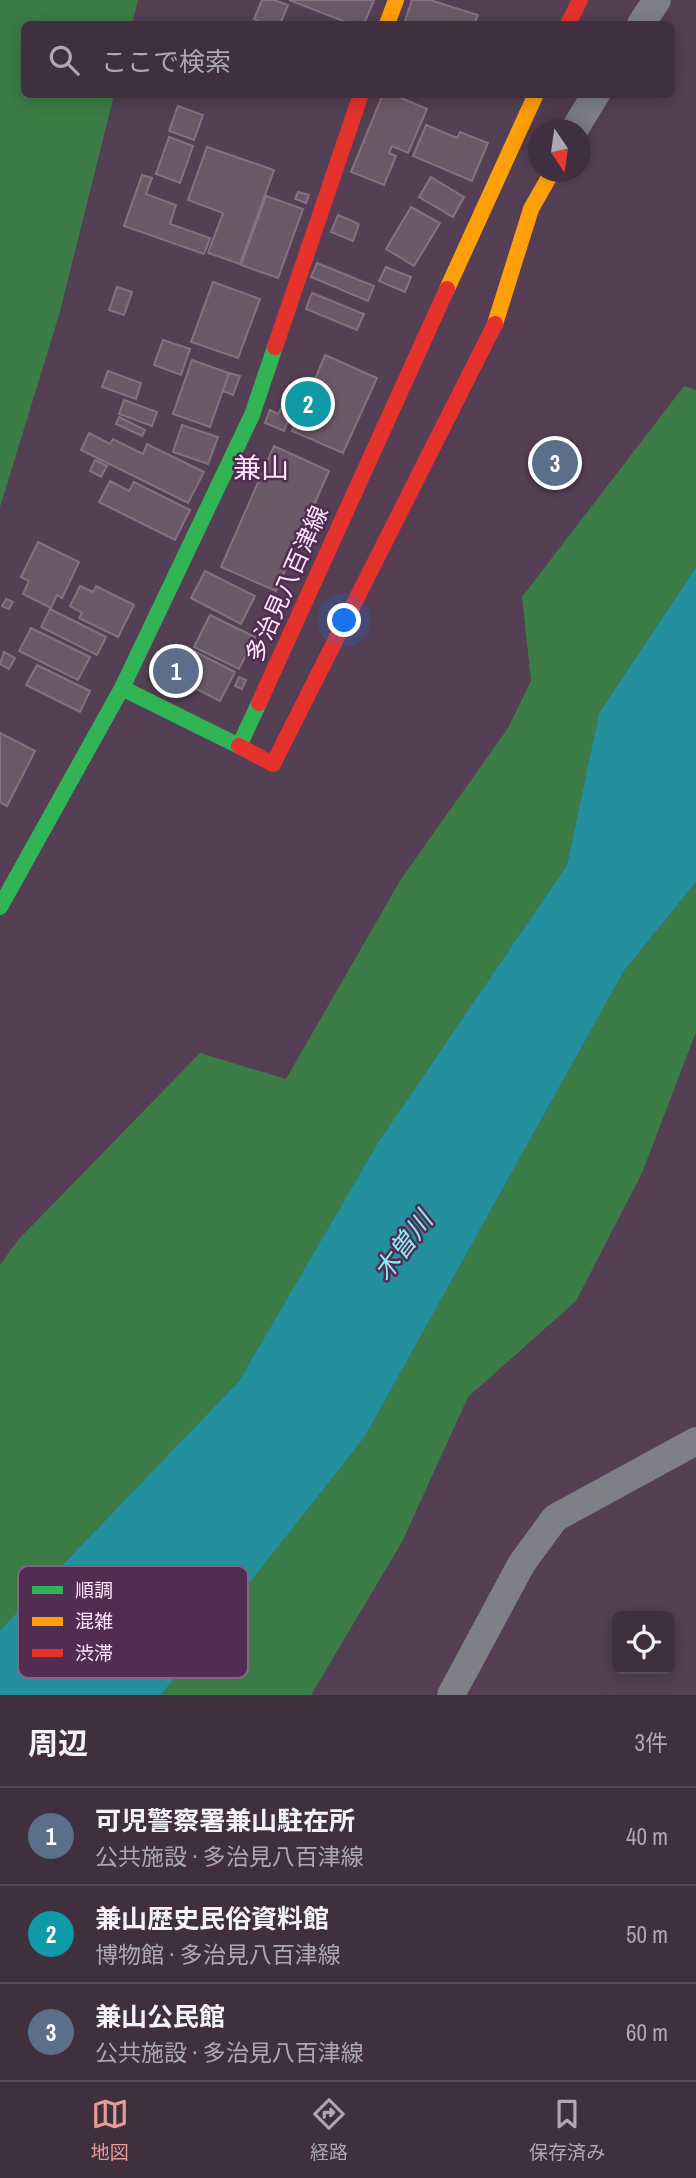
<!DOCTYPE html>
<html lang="ja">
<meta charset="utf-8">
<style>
:root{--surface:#3f2f3f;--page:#463746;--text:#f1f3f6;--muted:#ada9b0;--line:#584a59;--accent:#e69b98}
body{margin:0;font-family:"Archivo Narrow","Noto Sans JP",sans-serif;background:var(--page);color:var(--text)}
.controls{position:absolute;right:21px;bottom:21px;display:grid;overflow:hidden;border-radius:10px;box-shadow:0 4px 18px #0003}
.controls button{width:63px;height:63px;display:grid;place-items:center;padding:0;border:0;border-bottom:2px solid var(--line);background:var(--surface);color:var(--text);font:35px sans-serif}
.compass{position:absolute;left:528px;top:119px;width:63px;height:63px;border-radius:50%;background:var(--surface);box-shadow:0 4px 18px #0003;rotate:167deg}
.you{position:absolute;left:345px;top:621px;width:24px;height:24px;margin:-18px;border:5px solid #fff;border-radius:50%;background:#1a73e8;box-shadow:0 0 0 10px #1a73e833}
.badge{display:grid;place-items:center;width:46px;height:46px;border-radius:50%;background:var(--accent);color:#fff;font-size:23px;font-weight:700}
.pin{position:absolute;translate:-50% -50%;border:4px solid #fff;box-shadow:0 2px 7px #0006}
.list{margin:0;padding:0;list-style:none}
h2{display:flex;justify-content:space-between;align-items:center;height:91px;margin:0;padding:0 28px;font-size:30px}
h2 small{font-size:23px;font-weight:400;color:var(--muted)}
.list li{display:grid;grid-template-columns:46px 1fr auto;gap:21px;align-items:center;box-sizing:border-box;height:98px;padding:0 28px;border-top:2px solid var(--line)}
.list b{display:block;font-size:26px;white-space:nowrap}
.list p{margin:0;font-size:23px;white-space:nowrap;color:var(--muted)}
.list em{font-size:23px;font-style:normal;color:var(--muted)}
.icon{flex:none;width:38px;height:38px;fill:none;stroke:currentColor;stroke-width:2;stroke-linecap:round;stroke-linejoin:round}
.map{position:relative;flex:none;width:696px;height:1695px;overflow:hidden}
.search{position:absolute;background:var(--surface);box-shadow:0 4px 18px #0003;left:21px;right:21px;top:21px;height:77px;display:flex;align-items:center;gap:18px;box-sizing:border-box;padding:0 24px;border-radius:10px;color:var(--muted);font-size:26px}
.sheet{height:385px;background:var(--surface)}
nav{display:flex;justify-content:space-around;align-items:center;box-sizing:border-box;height:98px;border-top:2px solid var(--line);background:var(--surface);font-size:19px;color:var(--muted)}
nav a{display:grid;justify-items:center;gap:4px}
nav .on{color:var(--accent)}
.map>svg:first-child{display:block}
</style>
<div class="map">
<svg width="696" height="1695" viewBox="0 0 696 1695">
<rect width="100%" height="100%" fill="#543f54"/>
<path fill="#3c7c46" d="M 0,0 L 138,0 L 132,24 L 24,24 L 24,94 L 114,95 L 59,315 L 0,507 Z
M 684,386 L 696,390 L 696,567 L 599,713 L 567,865 L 379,1141 L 239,1381 L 0,1630 L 0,1265 L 18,1240 L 200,1053 L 286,1079 L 401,879 L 508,728 L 531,681 L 522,597 Z
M 696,882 L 696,1032 L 642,1173 L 576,1301 L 468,1397 L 402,1542 L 311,1695 L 161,1695 L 364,1438 L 624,971 Z"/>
<path fill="#24909e" d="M 696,567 L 696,882 L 624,971 L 364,1438 L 161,1695 L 0,1695 L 0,1630 L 239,1381 L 379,1141 L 567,865 L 599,713 Z"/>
<path fill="#6c5967" stroke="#857280" stroke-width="2" d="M 262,0 L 274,0 L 288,5 L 280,24 L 264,24 L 254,19 Z
M 289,0 L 374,0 L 364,24 L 351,24 Z
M 412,0 L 430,0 L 478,15 L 474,24 L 404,24 Z
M 383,94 L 392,94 L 427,109 L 408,153 L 392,146 L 389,153 L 396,156 L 384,185 L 351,172 Z
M 178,106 L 203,115 L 194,140 L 169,131 Z
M 426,125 L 457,138 L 460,132 L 488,143 L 472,181 L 413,156 Z
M 169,137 L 193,146 L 180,183 L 156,174 Z
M 207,147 L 274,170 L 240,264 L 208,253 L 223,213 L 188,200 Z
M 142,175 L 152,178 L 146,194 L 176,205 L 170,224 L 210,238 L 204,254 L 124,226 Z
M 431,177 L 464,197 L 453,217 L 419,197 Z
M 298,192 L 309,195 L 306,203 L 295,199 Z
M 266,196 L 303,209 L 278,278 L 241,265 Z
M 411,207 L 440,223 L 414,266 L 386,249 Z
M 338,215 L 359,224 L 353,241 L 331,232 Z
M 317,263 L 374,286 L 368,301 L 311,277 Z
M 386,267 L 411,277 L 405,292 L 379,281 Z
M 213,282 L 260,299 L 238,358 L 191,342 Z
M 117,287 L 132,292 L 124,315 L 109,310 Z
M 312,293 L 364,314 L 357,330 L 306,309 Z
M 163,340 L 190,349 L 181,375 L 154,365 Z
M 325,355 L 377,378 L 343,453 L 292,431 L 306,400 L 300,397 L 308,380 L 314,382 Z
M 192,360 L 229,373 L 210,427 L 173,414 Z
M 108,371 L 141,383 L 136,399 L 102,387 Z
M 229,373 L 240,376 L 233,395 L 223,391 Z
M 124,400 L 157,412 L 152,426 L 119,414 Z
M 282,406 L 292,411 L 284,431 L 265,423 L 270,410 L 278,414 Z
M 119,417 L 145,430 L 142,436 L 116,424 Z
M 182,425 L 218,437 L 208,464 L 173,452 Z
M 89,433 L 110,444 L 113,439 L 143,454 L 147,444 L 204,472 L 188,503 L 81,450 Z
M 274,446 L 329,471 L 276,591 L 221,567 Z
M 95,460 L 107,466 L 101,477 L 90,471 Z
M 110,481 L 129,491 L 134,482 L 190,510 L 175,540 L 99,502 Z
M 38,542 L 79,562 L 62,598 L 57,595 L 51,608 L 23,594 L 29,581 L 21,577 Z
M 205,571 L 255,596 L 241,624 L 191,598 Z
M 80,586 L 93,592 L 96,586 L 134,605 L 118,637 L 79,618 L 82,613 L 70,606 Z
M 6,599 L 13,602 L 9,609 L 2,606 Z
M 269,600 L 280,605 L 276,612 L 266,607 Z
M 50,609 L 106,637 L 97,655 L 41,627 Z
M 210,615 L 255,637 L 239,669 L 194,647 Z
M 31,628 L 90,657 L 78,680 L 19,651 Z
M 186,647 L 235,672 L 220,701 L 171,676 Z
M 4,652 L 15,658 L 9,669 L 0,664 Z
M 37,665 L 90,691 L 80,712 L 26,685 Z
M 239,677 L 246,680 L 242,689 L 235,686 Z
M 0,733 L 35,751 L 7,806 L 0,802 Z"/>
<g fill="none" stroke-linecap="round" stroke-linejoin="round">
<path stroke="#7f7f88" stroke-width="28" d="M 641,24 L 657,0
M 574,130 L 596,94
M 451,1695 L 522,1563 L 555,1518 L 696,1441"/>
<path stroke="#30b455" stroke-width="16" d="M 122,688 L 252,415 L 275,347
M 0,907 L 122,688 L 239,746 L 259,703"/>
<path stroke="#ff9f0a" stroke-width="16" d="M 387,24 L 396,0
M 447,289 L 536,94
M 495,324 L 531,209 L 552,172"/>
<path stroke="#e5322d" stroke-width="16" d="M 568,24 L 580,0
M 275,347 L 361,94
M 259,703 L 447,289
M 239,746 L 273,764 L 495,324"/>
</g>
<g text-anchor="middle" stroke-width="5" stroke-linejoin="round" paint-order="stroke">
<g font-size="24" fill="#fbe5fb" stroke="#512d51">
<text transform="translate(287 584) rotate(-66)" y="8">多治見八百津線</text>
</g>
<g font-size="26" font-style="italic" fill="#8cedfa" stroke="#512d51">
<text transform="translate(403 1246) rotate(-53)" y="9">木曽川</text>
</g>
<g font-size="28" fill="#fbe5fb" stroke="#512d51">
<text x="261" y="478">兼山</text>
</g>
</g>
<rect x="18" y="1566" width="230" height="112" rx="10" fill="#512d51" stroke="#846484" stroke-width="2"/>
<rect x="32" y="1586" width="31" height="8" fill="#30b455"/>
<rect x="32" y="1617" width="31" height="9" fill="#ff9f0a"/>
<rect x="32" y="1649" width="31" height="8" fill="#e5322d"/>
<g font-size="19" fill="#fbe5fb">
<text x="75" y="1597">順調</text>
<text x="75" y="1628">混雑</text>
<text x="75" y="1660">渋滞</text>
</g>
</svg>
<div class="controls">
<button><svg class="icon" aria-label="locate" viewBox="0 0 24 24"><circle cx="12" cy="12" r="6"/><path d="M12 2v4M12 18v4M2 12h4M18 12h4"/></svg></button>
</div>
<svg class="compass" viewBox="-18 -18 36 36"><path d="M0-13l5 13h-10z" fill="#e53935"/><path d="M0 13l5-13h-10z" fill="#ada9b0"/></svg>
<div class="you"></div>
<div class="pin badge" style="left:176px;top:671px;background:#5c6f8a">1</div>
<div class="pin badge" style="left:308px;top:404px;background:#0f9aa8">2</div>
<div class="pin badge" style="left:555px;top:463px;background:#5c6f8a">3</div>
<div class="search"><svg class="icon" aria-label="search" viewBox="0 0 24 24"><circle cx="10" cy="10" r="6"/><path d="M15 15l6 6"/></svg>ここで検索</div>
</div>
<section class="sheet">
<h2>周辺<small>3件</small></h2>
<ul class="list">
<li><span class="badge" style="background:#5c6f8a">1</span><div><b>可児警察署兼山駐在所</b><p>公共施設 · 多治見八百津線</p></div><em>40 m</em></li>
<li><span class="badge" style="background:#0f9aa8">2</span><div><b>兼山歴史民俗資料館</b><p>博物館 · 多治見八百津線</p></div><em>50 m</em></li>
<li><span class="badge" style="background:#5c6f8a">3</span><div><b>兼山公民館</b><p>公共施設 · 多治見八百津線</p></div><em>60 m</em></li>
</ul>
</section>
<nav>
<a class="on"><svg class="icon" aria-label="map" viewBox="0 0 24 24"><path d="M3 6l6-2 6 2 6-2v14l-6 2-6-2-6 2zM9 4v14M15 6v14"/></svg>地図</a>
<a><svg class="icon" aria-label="directions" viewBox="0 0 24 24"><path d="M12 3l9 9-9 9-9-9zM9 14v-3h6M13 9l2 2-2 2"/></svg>経路</a>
<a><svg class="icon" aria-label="saved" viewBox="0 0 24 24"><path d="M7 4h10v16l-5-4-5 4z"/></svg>保存済み</a>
</nav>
